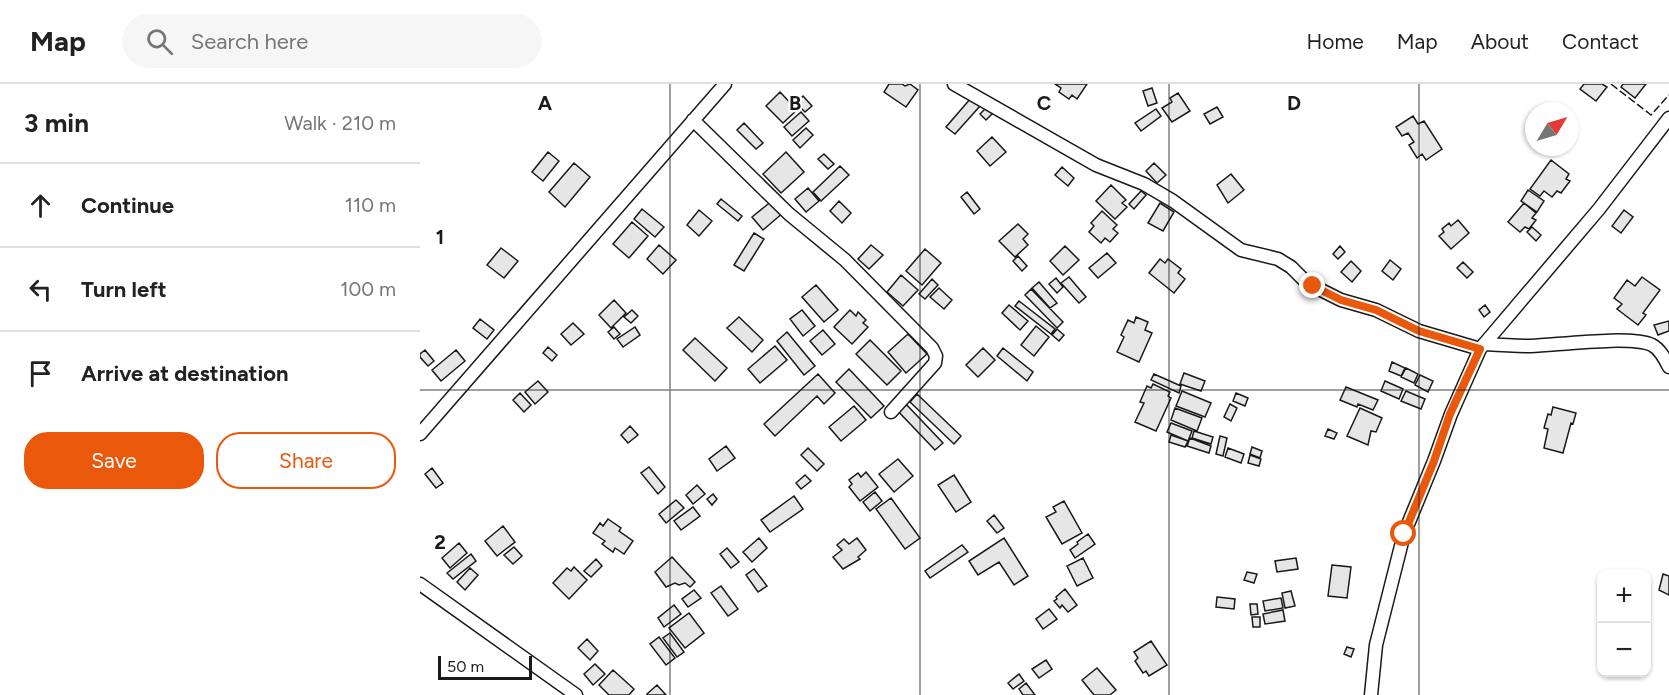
<!DOCTYPE html>
<meta charset="utf-8">
<style>
:root{--surface:#fff;--page:#f6f6f6;--text:#222;--muted:#767676;--line:#e0e0e0;--accent:#ea580c}
body{margin:0;font-family:Figtree,sans-serif;background:var(--page);color:var(--text)}
.controls{position:absolute;right:18px;bottom:18px;display:grid;overflow:hidden;border-radius:12px;box-shadow:0 2px 4px #0004}
.controls button{width:54px;height:54px;display:grid;place-items:center;padding:0;border:0;border-bottom:2px solid var(--line);background:var(--surface);color:var(--text);font:30px sans-serif}
.compass{position:absolute;left:1105px;top:18px;width:54px;height:54px;border-radius:50%;background:var(--surface);box-shadow:0 2px 4px #0004;rotate:52deg}
.scale{position:absolute;left:18px;bottom:15px;width:94px;box-sizing:border-box;padding-left:6px;border:3px solid #1a1a1a;border-top:0;font-size:16px;line-height:21px;white-space:nowrap;color:#1a1a1a;-webkit-text-stroke:4px #fff;paint-order:stroke}
.stop{position:absolute;width:18px;height:18px;margin:-14px;border:4px solid #ea580c;border-radius:50%;background:#fff}
.stop.end{background:#ea580c;border-color:#fff;box-shadow:0 2px 6px #0008}
.list{margin:0;padding:0;list-style:none}
h2{display:flex;justify-content:space-between;align-items:center;height:78px;margin:0;padding:0 24px;font-size:26px}
h2 small{font-size:20px;font-weight:400;color:var(--muted)}
.list li{display:grid;grid-template-columns:39px 1fr auto;gap:18px;align-items:center;box-sizing:border-box;height:84px;padding:0 24px;border-top:2px solid var(--line)}
.list b{display:block;font-size:22px;white-space:nowrap}
.list em{font-size:20px;font-style:normal;color:var(--muted)}
.actions{display:flex;gap:12px;padding:18px 24px}
.actions a{flex:1;padding:14px 0;border:2px solid var(--accent);border-radius:24px;text-align:center;font-size:21px;color:var(--accent)}
.actions .main{background:var(--accent);color:#fff}
.icon{flex:none;width:33px;height:33px;fill:none;stroke:currentColor;stroke-width:2;stroke-linecap:round;stroke-linejoin:round}
.map{position:relative;flex:none;width:1249px;height:611px;overflow:hidden}
header{display:flex;align-items:center;gap:36px;box-sizing:border-box;height:84px;padding:0 30px;background:var(--surface);border-bottom:2px solid var(--line)}
header strong{font-size:28px}
nav{display:flex;gap:33px;margin-inline-start:auto;font-size:21px}
.search{width:420px;height:54px;background:var(--page);display:flex;align-items:center;gap:15px;box-sizing:border-box;padding:0 21px;border-radius:33px;color:var(--muted);font-size:22px}
main{display:flex}
aside{flex:1;background:var(--surface)}
.map>svg:first-child{display:block}
</style>
<header>
<strong>Map</strong>
<div class="search"><svg class="icon" aria-label="search" viewBox="0 0 24 24"><circle cx="10" cy="10" r="6"/><path d="M15 15l6 6"/></svg>Search here</div>
<nav><a>Home</a><a>Map</a><a>About</a><a>Contact</a></nav>
</header>
<main>
<aside>
<h2>3 min<small>Walk · 210 m</small></h2>
<ul class="list">
<li><svg class="icon" aria-label="ahead" viewBox="0 0 24 24"><path d="M12 20V5M6 11l6-6 6 6"/></svg><div><b>Continue</b></div><em>110 m</em></li>
<li><svg class="icon" aria-label="left" viewBox="0 0 24 24"><path d="M17 20v-9H6M10 6l-5 5 5 5"/></svg><div><b>Turn left</b></div><em>100 m</em></li>
<li><svg class="icon" aria-label="arrive" viewBox="0 0 24 24"><path d="M6 21V4h12l-3 4 3 4H6"/></svg><div><b>Arrive at destination</b></div></li>
</ul>
<div class="actions"><a class="main">Save</a><a>Share</a></div>
</aside>
<div class="map">
<svg width="1249" height="611" viewBox="0 0 1249 611">
<rect width="100%" height="100%" fill="#fff"/>
<path fill="#e6e6e6" stroke="#1a1a1a" stroke-width="1.5" d="M 469,0 L 482,0 L 485,2 L 490,0 L 498,6 L 486,23 L 464,8 Z
M 635,0 L 667,0 L 657,15 L 652,11 L 649,15 L 639,8 L 641,4 Z
M 1164,0 L 1182,0 L 1187,3 L 1176,17 L 1160,5 Z
M 1203,0 L 1226,0 L 1215,14 L 1201,3 Z
M 732,4 L 737,19 L 728,22 L 723,7 Z
M 360,8 L 377,26 L 363,39 L 346,22 Z
M 758,9 L 770,27 L 752,38 L 742,24 L 752,18 L 750,14 Z
M 383,12 L 392,22 L 385,28 L 376,19 Z
M 551,14 L 560,22 L 535,50 L 526,43 Z
M 567,23 L 573,29 L 566,36 L 560,30 Z
M 797,23 L 803,33 L 790,40 L 784,30 Z
M 736,25 L 741,32 L 721,47 L 715,39 Z
M 381,28 L 389,37 L 372,52 L 364,43 Z
M 993,32 L 998,40 L 1004,37 L 1022,65 L 1006,76 L 1002,70 L 997,74 L 989,61 L 994,58 L 988,49 L 982,52 L 976,43 Z
M 324,39 L 343,59 L 336,65 L 317,46 Z
M 386,44 L 393,51 L 380,64 L 373,56 Z
M 572,53 L 586,68 L 570,82 L 557,67 Z
M 128,68 L 139,77 L 123,97 L 112,88 Z
M 366,68 L 384,88 L 361,109 L 343,90 Z
M 404,70 L 414,80 L 408,85 L 398,75 Z
M 1131,76 L 1149,90 L 1146,95 L 1150,97 L 1141,109 L 1137,107 L 1132,113 L 1124,107 L 1120,112 L 1110,105 Z
M 154,79 L 170,93 L 145,123 L 129,108 Z
M 734,79 L 746,91 L 737,99 L 726,87 Z
M 420,82 L 429,91 L 401,117 L 393,108 Z
M 642,83 L 654,94 L 648,102 L 635,91 Z
M 811,90 L 824,106 L 808,119 L 797,101 Z
M 691,101 L 706,116 L 702,119 L 707,123 L 695,135 L 676,117 Z
M 388,104 L 399,117 L 386,128 L 375,115 Z
M 1108,106 L 1124,117 L 1117,128 L 1101,117 Z
M 721,107 L 726,111 L 714,125 L 709,120 Z
M 547,108 L 560,125 L 554,130 L 541,113 Z
M 301,115 L 322,132 L 318,137 L 297,120 Z
M 353,116 L 364,128 L 343,146 L 332,133 Z
M 419,117 L 431,129 L 422,139 L 410,127 Z
M 740,119 L 754,128 L 743,147 L 728,139 Z
M 1104,119 L 1116,129 L 1112,134 L 1116,136 L 1109,145 L 1105,143 L 1100,148 L 1088,138 Z
M 222,125 L 244,143 L 235,153 L 214,135 Z
M 279,126 L 292,137 L 279,152 L 267,141 Z
M 1204,126 L 1213,133 L 1201,149 L 1192,142 Z
M 682,127 L 697,141 L 693,145 L 698,149 L 690,158 L 685,154 L 681,159 L 669,148 L 674,142 L 671,139 Z
M 1038,136 L 1049,149 L 1031,165 L 1019,152 L 1024,148 L 1022,145 L 1029,139 L 1031,142 Z
M 212,138 L 228,152 L 209,174 L 193,160 Z
M 598,140 L 608,150 L 603,155 L 608,161 L 595,173 L 579,157 Z
M 1112,143 L 1121,151 L 1116,157 L 1107,148 Z
M 334,149 L 344,155 L 324,187 L 314,181 Z
M 239,161 L 256,176 L 243,190 L 227,175 Z
M 451,161 L 463,171 L 449,185 L 438,175 Z
M 645,162 L 659,176 L 643,191 L 630,177 Z
M 920,162 L 925,168 L 918,175 L 913,170 Z
M 81,164 L 98,177 L 84,194 L 67,181 Z
M 505,165 L 521,179 L 502,201 L 486,187 Z
M 687,169 L 696,179 L 678,194 L 669,184 Z
M 598,172 L 607,182 L 602,187 L 593,177 Z
M 740,175 L 745,179 L 748,175 L 761,185 L 758,189 L 765,195 L 754,209 L 729,189 Z
M 970,176 L 981,185 L 973,196 L 962,187 Z
M 931,177 L 941,187 L 932,198 L 921,188 Z
M 1043,178 L 1053,188 L 1047,194 L 1037,184 Z
M 481,191 L 498,206 L 483,222 L 467,208 Z
M 649,193 L 666,213 L 659,219 L 641,199 Z
M 1222,193 L 1240,206 L 1223,229 L 1226,231 L 1218,241 L 1197,225 L 1202,220 L 1194,214 L 1207,196 L 1215,202 Z
M 636,194 L 643,203 L 637,209 L 629,200 Z
M 512,195 L 518,201 L 505,215 L 499,210 Z
M 619,198 L 637,219 L 630,224 L 612,204 Z
M 396,201 L 418,226 L 404,238 L 382,213 Z
M 519,204 L 532,216 L 524,225 L 510,213 Z
M 611,205 L 643,238 L 637,244 L 605,211 Z
M 194,216 L 206,229 L 191,244 L 179,231 Z
M 599,217 L 635,245 L 631,250 L 595,222 Z
M 589,221 L 608,237 L 600,246 L 582,229 Z
M 1065,221 L 1070,228 L 1064,233 L 1059,226 Z
M 212,226 L 218,232 L 211,239 L 204,233 Z
M 382,226 L 395,242 L 383,252 L 370,235 Z
M 430,226 L 436,232 L 438,228 L 446,236 L 443,239 L 448,243 L 432,260 L 414,243 Z
M 319,233 L 343,256 L 332,268 L 307,244 Z
M 716,233 L 728,238 L 725,246 L 732,249 L 719,278 L 697,268 L 704,253 L 701,251 L 708,236 L 714,239 Z
M 60,235 L 74,246 L 67,255 L 53,244 Z
M 1249,237 L 1249,247 L 1238,251 L 1234,241 Z
M 153,239 L 164,250 L 151,261 L 141,250 Z
M 616,242 L 629,253 L 614,272 L 601,261 Z
M 194,243 L 200,250 L 194,255 L 188,248 Z
M 215,243 L 220,251 L 203,263 L 197,255 Z
M 637,245 L 644,251 L 639,257 L 632,251 Z
M 403,246 L 415,260 L 402,271 L 390,257 Z
M 367,248 L 395,282 L 384,291 L 357,257 Z
M 488,250 L 507,270 L 486,289 L 468,268 Z
M 275,254 L 307,284 L 295,297 L 263,266 Z
M 450,256 L 481,287 L 467,301 L 436,270 Z
M 355,262 L 367,276 L 340,299 L 328,285 Z
M 128,263 L 137,271 L 132,277 L 123,269 Z
M 563,264 L 575,276 L 558,293 L 546,281 Z
M 583,264 L 613,288 L 607,297 L 577,272 Z
M 5,266 L 14,277 L 8,282 L 0,273 L 0,270 Z
M 36,266 L 45,277 L 21,297 L 12,286 Z
M 972,278 L 985,284 L 981,292 L 969,287 Z
M 986,284 L 998,290 L 994,299 L 981,293 Z
M 429,285 L 464,322 L 451,334 L 416,298 Z
M 764,289 L 785,297 L 781,307 L 760,300 Z
M 398,290 L 415,309 L 404,320 L 397,312 L 355,352 L 344,340 Z
M 734,290 L 761,302 L 759,309 L 731,296 Z
M 1000,291 L 1013,297 L 1008,308 L 995,301 Z
M 118,297 L 128,308 L 115,320 L 105,308 Z
M 965,297 L 983,305 L 979,315 L 961,307 Z
M 733,300 L 750,308 L 748,312 L 751,314 L 736,347 L 715,338 L 724,319 L 720,318 L 727,302 L 731,304 Z
M 926,303 L 958,316 L 953,326 L 938,320 L 937,323 L 920,316 Z
M 762,307 L 791,319 L 785,333 L 756,322 Z
M 986,307 L 1005,315 L 1001,325 L 981,317 Z
M 100,309 L 111,321 L 104,328 L 93,316 Z
M 816,309 L 828,314 L 825,322 L 813,317 Z
M 497,310 L 541,352 L 534,360 L 490,318 Z
M 483,317 L 523,359 L 515,366 L 475,324 Z
M 810,320 L 817,324 L 811,337 L 804,333 Z
M 434,322 L 446,336 L 421,357 L 409,343 Z
M 1133,323 L 1156,329 L 1153,340 L 1151,339 L 1143,369 L 1124,364 L 1128,345 L 1124,344 L 1128,330 L 1131,331 Z
M 755,324 L 782,334 L 777,347 L 751,336 Z
M 940,324 L 962,334 L 956,348 L 951,347 L 948,361 L 927,352 Z
M 751,339 L 772,347 L 768,357 L 747,348 Z
M 210,342 L 218,351 L 208,359 L 201,351 Z
M 908,345 L 917,349 L 914,355 L 905,352 Z
M 774,347 L 793,353 L 791,360 L 772,354 Z
M 751,351 L 768,357 L 765,363 L 749,358 Z
M 800,352 L 807,354 L 803,372 L 796,370 Z
M 770,354 L 791,362 L 789,369 L 767,362 Z
M 306,362 L 315,374 L 297,387 L 289,375 Z
M 832,363 L 842,367 L 840,374 L 830,370 Z
M 388,364 L 404,380 L 397,387 L 381,371 Z
M 808,364 L 824,370 L 821,379 L 805,373 Z
M 830,371 L 841,375 L 839,382 L 828,379 Z
M 478,375 L 493,392 L 474,408 L 459,390 Z
M 229,383 L 245,403 L 238,410 L 221,389 Z
M 12,384 L 23,399 L 16,404 L 5,390 Z
M 446,388 L 458,403 L 440,417 L 429,403 L 432,400 L 429,396 L 438,389 L 441,393 Z
M 385,391 L 391,397 L 381,405 L 376,399 Z
M 534,391 L 551,418 L 536,428 L 518,401 Z
M 277,401 L 285,410 L 273,420 L 266,411 Z
M 455,408 L 462,417 L 450,427 L 443,418 Z
M 293,410 L 297,415 L 292,421 L 287,415 Z
M 374,412 L 383,425 L 350,448 L 341,436 Z
M 471,414 L 500,454 L 485,465 L 456,425 Z
M 256,416 L 264,424 L 246,439 L 239,430 Z
M 644,417 L 662,449 L 642,460 L 626,433 L 636,428 L 633,423 Z
M 273,423 L 280,432 L 261,446 L 254,437 Z
M 574,431 L 584,444 L 577,449 L 567,437 Z
M 188,435 L 201,444 L 199,447 L 213,457 L 204,470 L 195,464 L 193,468 L 182,460 L 185,457 L 173,449 L 180,439 L 183,442 Z
M 83,442 L 95,458 L 77,472 L 65,457 Z
M 668,450 L 675,460 L 655,474 L 650,466 L 658,460 L 657,458 Z
M 339,454 L 347,464 L 332,478 L 323,468 Z
M 437,454 L 446,466 L 438,473 L 440,475 L 423,485 L 413,473 L 422,466 L 417,461 L 424,455 L 429,460 Z
M 584,454 L 608,492 L 594,501 L 579,478 L 558,491 L 549,477 Z
M 39,459 L 47,469 L 30,484 L 22,474 Z
M 542,461 L 548,468 L 510,494 L 505,487 Z
M 94,463 L 102,472 L 93,480 L 84,471 Z
M 307,464 L 319,478 L 311,484 L 300,470 Z
M 51,470 L 56,477 L 33,495 L 27,489 Z
M 252,473 L 275,498 L 270,503 L 265,499 L 259,501 L 255,499 L 246,503 L 235,488 Z
M 663,474 L 673,494 L 657,502 L 647,482 Z
M 876,474 L 878,485 L 857,488 L 855,477 Z
M 176,475 L 182,482 L 171,493 L 164,487 Z
M 912,481 L 931,483 L 927,514 L 908,512 Z
M 154,483 L 167,496 L 149,515 L 133,499 L 147,484 L 151,487 Z
M 50,484 L 58,491 L 45,506 L 37,498 Z
M 334,485 L 347,502 L 338,508 L 326,491 Z
M 827,488 L 837,490 L 834,499 L 824,496 Z
M 1243,490 L 1249,492 L 1249,511 L 1239,506 Z
M 301,502 L 318,525 L 308,532 L 291,509 Z
M 645,505 L 657,521 L 648,528 L 642,521 L 640,524 L 634,517 L 637,515 L 636,513 Z
M 274,506 L 281,514 L 268,523 L 262,515 Z
M 871,507 L 875,522 L 865,524 L 862,509 Z
M 797,513 L 815,515 L 814,525 L 796,523 Z
M 861,514 L 863,524 L 845,527 L 843,517 Z
M 830,520 L 837,520 L 838,530 L 831,531 Z
M 254,521 L 261,530 L 244,543 L 238,534 Z
M 629,525 L 637,535 L 623,545 L 616,535 Z
M 863,526 L 865,537 L 845,540 L 843,530 Z
M 269,529 L 284,549 L 265,564 L 249,544 Z
M 832,533 L 840,533 L 840,543 L 833,543 Z
M 250,549 L 264,568 L 257,573 L 243,554 Z
M 239,553 L 255,574 L 246,581 L 230,560 Z
M 167,555 L 178,567 L 170,576 L 158,564 Z
M 731,557 L 747,581 L 729,592 L 726,587 L 723,589 L 715,577 L 718,574 L 714,568 Z
M 927,563 L 934,565 L 931,573 L 924,570 Z
M 626,576 L 632,585 L 619,594 L 612,585 Z
M 175,580 L 185,590 L 173,601 L 164,590 Z
M 677,584 L 696,606 L 690,611 L 674,611 L 662,596 Z
M 193,586 L 214,605 L 209,611 L 189,611 L 179,601 Z
M 599,590 L 604,597 L 593,605 L 588,599 Z
M 606,599 L 615,611 L 603,611 L 599,605 Z
M 237,601 L 246,611 L 227,611 L 227,610 Z"/>
<g fill="none" stroke-linecap="round" stroke-linejoin="round">
<g stroke="#1a1a1a" stroke-width="15">
<path id="street" d="M 534,0 L 676,81 L 724,100 L 753,117 L 821,166 L 858,175 L 871,183 L 884,196 L 893,202 L 921,216 L 956,226 L 999,247 L 1060,265
M 273,36 L 369,130 L 425,176 L 512,264 L 516,272 L 515,279 L 471,328
M 1065,260 C 1080,261 1096,262 1111,262 C 1138,261 1210,251 1232,261 C 1240,265 1245,275 1249,283
M 0,350 L 305,0
M 0,500 L 156,611
M 951,611 L 956,561 L 984,450 L 1014,377 L 1031,330 L 1060,265 L 1179,125 L 1249,34"/>
</g>
<use href="#street" stroke="#fff" stroke-width="12"/>
<path stroke="#1a1a1a" stroke-width="1.5" stroke-dasharray="8 3" stroke-linecap="butt" d="M 1191,0 L 1231,31 L 1249,11"/>
</g>
<g fill="none" stroke-linecap="round" stroke-linejoin="round">
<path stroke="#ea580c" stroke-width="8" d="M 893,202 L 921,216 L 956,226 L 999,247 L 1060,265 L 1030,330 L 1014,377 L 984,450"/>
</g>
<path fill="none" stroke="#1a1a1a" stroke-width="1.5" stroke-opacity="0.55" d="M 250,0 L 250,611M 500,0 L 500,611M 749,0 L 749,611M 999,0 L 999,611M 0,306 L 1249,306"/>
<g font-size="20" text-anchor="middle" font-weight="bold" fill="#1a1a1a" stroke="#fff" stroke-width="4.5" stroke-linejoin="round" paint-order="stroke">
<text x="125" y="26">A</text>
<text x="375" y="26">B</text>
<text x="624" y="26">C</text>
<text x="874" y="26">D</text>
<text x="20" y="160">1</text>
<text x="20" y="465">2</text>
</g>
</svg>
<div class="controls">
<button>+</button>
<button>−</button>
</div>
<svg class="compass" viewBox="-18 -18 36 36"><path d="M0-13l5 13h-10z" fill="#e53935"/><path d="M0 13l5-13h-10z" fill="#767676"/></svg>
<div class="scale">50 m</div>
<div class="stop" style="left:984px;top:450px"></div>
<div class="stop end" style="left:893px;top:202px"></div>
</div>
</main>
